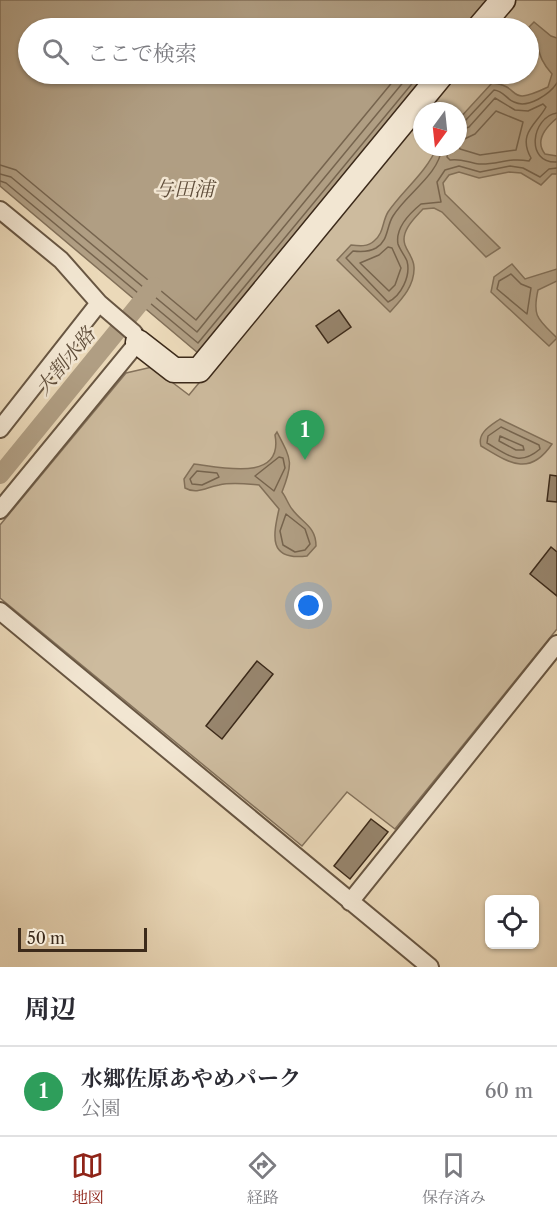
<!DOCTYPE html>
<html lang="ja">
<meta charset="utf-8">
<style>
:root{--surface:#fff;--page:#f2f2f3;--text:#2b2b33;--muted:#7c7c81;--line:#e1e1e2;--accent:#8f2418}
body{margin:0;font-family:"Libre Caslon Text","Noto Serif JP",serif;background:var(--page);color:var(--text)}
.controls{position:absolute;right:18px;bottom:18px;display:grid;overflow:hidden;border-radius:9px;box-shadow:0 2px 4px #0004}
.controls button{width:54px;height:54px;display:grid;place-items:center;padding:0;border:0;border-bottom:2px solid var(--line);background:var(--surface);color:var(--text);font:30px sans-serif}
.compass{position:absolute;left:413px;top:102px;width:54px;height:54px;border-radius:50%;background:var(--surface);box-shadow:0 2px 4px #0004;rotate:195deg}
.scale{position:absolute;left:18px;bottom:15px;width:129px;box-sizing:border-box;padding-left:6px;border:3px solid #3c2a1a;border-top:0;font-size:16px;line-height:21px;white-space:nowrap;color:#3c2a1a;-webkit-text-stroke:4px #f2e6d2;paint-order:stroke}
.you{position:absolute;left:309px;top:606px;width:21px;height:21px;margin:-15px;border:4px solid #fff;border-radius:50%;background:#1a73e8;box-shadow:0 0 0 9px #1a73e833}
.badge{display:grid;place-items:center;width:39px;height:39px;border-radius:50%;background:var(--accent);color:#fff;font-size:20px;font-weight:700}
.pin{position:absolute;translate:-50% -50px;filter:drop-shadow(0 2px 3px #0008)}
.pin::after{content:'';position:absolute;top:32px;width:21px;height:18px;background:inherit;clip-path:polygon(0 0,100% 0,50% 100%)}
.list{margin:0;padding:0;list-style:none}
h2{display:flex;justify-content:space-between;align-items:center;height:78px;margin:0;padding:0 24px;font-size:26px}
h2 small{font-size:20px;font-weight:400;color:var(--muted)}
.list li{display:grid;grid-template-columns:39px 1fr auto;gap:18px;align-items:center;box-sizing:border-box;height:90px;padding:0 24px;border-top:2px solid var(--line)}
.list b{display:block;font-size:22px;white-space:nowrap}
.list p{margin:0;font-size:20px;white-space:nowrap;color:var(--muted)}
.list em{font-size:20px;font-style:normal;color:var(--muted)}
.icon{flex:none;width:33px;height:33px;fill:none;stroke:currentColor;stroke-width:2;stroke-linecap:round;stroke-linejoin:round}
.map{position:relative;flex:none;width:557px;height:967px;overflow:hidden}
.search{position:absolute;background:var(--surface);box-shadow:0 2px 4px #0004;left:18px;right:18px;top:18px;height:66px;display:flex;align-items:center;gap:15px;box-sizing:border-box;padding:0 21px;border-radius:33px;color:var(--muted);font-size:22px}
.sheet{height:168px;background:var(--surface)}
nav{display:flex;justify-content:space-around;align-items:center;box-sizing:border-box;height:84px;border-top:2px solid var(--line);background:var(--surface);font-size:16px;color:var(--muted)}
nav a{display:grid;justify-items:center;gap:3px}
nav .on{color:var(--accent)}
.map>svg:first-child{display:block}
</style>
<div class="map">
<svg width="557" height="967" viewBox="0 0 557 967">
<rect width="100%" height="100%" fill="#ebd9b9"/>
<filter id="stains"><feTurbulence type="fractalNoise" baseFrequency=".00333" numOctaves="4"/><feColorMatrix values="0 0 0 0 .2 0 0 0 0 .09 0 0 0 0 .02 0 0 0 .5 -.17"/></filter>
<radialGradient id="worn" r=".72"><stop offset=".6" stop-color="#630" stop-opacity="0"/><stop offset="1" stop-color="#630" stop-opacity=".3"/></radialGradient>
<path fill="#cdbb9e" stroke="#84725c" stroke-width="1.5" d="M 515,0 L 557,0 L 557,629 L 395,829 L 347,792 L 302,846 L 0,598 L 0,525 L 126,373 L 152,367 L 189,395 L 422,113 L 422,147 L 458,147 L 458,111 L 424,111 L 455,74 L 528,74 L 528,28 L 491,28 Z"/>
<path fill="#b09e83" stroke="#827059" stroke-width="1.5" d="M 0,0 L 488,0 L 465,28 L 28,28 L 28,74 L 428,74 L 198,353 L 0,186 Z
M 534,22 L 551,36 L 557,38 L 557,118 C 546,127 534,140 545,154 L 557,156 L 557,174 L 552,174 L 541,185 L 521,173 L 509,172 L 479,178 L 459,172 L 449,175 L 443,183 L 445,194 L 500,248 L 486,257 L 442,212 L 434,208 L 423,209 C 415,218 400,231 405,245 C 408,253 414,259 414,267 C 415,286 401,300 390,312 L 337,260 L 351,245 C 359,246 368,247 374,241 C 384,233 382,222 388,212 C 404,189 426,173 437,147 L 458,147 L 458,120 L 492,83 C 524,86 504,108 548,87 L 552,74 C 534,54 542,46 529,27 Z
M 512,264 L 525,279 L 557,269 L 557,281 L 538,290 C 532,317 538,319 557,338 L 549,346 L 491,292 L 494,277 Z
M 500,419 L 552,444 C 529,478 508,462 481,446 C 477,433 490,426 500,419 Z
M 277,432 C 291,459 294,462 282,492 C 286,497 288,504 292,509 C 302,523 316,526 316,546 L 307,556 C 268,561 273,536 279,509 L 259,485 C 247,484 232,482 219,485 C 207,487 197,495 185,488 L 184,479 L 194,464 C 220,467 284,483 275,435 Z"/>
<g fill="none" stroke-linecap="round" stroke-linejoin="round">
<path stroke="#76644e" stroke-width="1.5" d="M 557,113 C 531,117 525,164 557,162
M 458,123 L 464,122 L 494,90 C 504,91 506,99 514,102 C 528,109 550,94 557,83
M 458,142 L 475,134 L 496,111 L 523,122 L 516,150 L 480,155 L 460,149 L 458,144
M 442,147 C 439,175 407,193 393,216 C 386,227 389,240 376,248 C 369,252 361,252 353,251 L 346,258 L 388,302 C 401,296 411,276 407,261 C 405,256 400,250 398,244 C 395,228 410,213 421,204 L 441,202 L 437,182 L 445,170 L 459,166 L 480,172 L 510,166 L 523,168 L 540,177 L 549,169 L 557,168
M 449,147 L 447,157 L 450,160 C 461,158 469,163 479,164 C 498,165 508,157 529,161 L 531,158 C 517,133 537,124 546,107 L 543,104 L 528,111 L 515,110 L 495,98 L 469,127 L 458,131
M 0,165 L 16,170 L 196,320 L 399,74
M 0,174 L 11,177 L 197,332 L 410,74
M 0,181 L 6,183 L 198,343 L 420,74
M 388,247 L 392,248 L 401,268 L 395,285 L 389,291 L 360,263 L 379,255 Z
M 511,274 L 521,284 L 531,288 L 527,314 L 497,289 L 499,281 Z
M 501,427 L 539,445 L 540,449 C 519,467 508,455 487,443 L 488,436 Z
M 500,436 L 523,446 L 524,450 L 516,450 L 499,441 Z
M 279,457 L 283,458 L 285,468 L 274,491 L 255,476 Z
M 197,471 L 217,473 L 219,477 L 202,485 L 192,484 L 190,479 Z
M 286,514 L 305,529 L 310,544 L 305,550 L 295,552 L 283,545 L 280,531 Z"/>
<path stroke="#b09e83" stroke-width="18" d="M 0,475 L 154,286"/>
</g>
<path fill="#97856d" stroke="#3c2a1a" stroke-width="1.5" d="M 339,310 L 351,327 L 328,343 L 316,326 Z
M 550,475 L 557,476 L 557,502 L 547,501 Z
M 551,547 L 557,552 L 557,596 L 530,574 Z
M 257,661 L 273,674 L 222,739 L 206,726 Z
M 371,819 L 388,832 L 350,879 L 334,866 Z"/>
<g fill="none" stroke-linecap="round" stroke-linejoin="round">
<g stroke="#685642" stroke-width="20">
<path id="street" d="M 0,210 L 61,260 L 99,303 L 134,333
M 0,429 L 99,303
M 0,510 L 138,342
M 0,611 L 430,967
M 350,902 L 557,644"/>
</g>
<g stroke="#3c2a1a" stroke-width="27">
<path id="secondary" d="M 479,28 L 503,0
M 138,342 L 174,370 L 199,370 L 442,74"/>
</g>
<use href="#street" stroke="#f2e6d2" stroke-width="16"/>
<use href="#secondary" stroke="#f2e6d2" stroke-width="24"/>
</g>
<g text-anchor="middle" stroke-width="5" stroke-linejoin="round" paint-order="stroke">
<g font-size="20" font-style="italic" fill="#5f4d3a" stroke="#f2e6d2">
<text x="184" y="196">与田浦</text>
<text transform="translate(65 361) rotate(-50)" y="7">大割水路</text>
</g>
</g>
<rect width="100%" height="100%" filter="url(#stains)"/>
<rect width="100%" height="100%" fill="url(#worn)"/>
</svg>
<div class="controls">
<button><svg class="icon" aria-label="locate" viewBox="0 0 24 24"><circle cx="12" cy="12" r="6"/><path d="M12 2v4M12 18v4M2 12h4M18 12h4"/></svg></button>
</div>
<svg class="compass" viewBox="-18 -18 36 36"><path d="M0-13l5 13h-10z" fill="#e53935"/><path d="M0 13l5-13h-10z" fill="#7c7c81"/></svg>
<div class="scale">50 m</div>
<div class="you"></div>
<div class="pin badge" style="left:305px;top:460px;background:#2e9e5b">1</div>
<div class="search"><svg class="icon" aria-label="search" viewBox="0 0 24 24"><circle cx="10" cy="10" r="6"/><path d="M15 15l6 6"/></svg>ここで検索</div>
</div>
<section class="sheet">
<h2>周辺<small></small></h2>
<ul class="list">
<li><span class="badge" style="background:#2e9e5b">1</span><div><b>水郷佐原あやめパーク</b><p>公園</p></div><em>60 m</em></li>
</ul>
</section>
<nav>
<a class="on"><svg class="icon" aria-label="map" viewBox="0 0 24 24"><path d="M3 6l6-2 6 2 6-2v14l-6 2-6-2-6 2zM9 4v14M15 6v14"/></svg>地図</a>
<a><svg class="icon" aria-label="directions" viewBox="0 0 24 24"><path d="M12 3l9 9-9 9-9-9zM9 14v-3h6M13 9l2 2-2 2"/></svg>経路</a>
<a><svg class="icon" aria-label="saved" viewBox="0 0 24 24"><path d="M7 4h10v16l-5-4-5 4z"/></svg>保存済み</a>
</nav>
